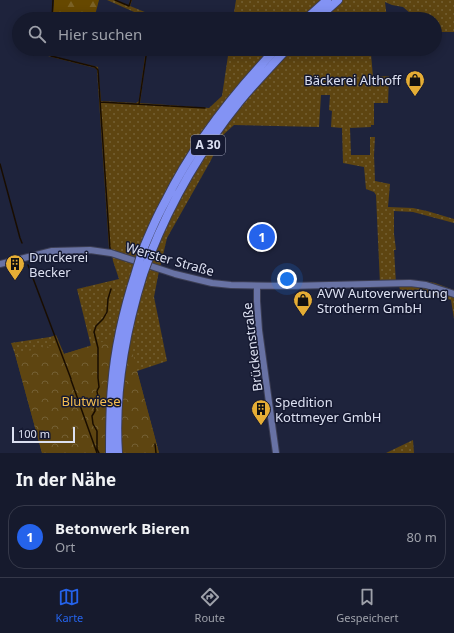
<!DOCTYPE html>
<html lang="de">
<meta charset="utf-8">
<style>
:root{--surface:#161a2d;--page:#232739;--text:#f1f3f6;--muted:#9ea1aa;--line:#353849;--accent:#2563eb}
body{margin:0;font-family:"Noto Sans",sans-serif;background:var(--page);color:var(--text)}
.scale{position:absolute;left:12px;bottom:10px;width:63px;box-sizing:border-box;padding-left:4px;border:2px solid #dce0f1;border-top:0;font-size:11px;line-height:14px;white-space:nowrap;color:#dce0f1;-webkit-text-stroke:3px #151931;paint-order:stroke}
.you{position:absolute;left:287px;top:279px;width:14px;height:14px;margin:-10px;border:3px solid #fff;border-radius:50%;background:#1a73e8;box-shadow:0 0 0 6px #1a73e833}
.badge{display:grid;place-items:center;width:26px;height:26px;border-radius:50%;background:var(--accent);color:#fff;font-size:13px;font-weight:700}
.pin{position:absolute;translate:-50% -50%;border:2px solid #fff;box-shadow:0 1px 4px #0006}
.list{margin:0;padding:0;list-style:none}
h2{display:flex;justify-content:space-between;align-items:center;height:52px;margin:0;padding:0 16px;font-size:17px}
h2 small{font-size:13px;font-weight:400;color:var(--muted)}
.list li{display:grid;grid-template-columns:26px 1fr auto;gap:12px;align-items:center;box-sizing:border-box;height:64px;margin:0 8px 8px;padding:0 8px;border:1px solid var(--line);border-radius:16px}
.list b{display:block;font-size:15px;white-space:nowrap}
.list p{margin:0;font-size:13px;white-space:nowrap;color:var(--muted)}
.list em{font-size:13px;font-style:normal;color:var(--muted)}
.icon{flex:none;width:22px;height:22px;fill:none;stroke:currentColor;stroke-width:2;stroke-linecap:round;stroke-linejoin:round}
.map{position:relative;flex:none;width:454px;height:453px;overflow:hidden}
.search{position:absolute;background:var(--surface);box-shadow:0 2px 10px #0003;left:12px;right:12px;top:12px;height:44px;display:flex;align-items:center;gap:10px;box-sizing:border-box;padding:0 14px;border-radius:22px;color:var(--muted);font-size:15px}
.sheet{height:124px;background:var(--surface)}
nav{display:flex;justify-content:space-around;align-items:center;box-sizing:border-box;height:56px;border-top:1px solid var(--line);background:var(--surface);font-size:11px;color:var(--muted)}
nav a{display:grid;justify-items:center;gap:2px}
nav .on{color:var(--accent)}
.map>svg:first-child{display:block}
</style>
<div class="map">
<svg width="454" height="453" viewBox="0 0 454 453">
<defs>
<pattern id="grass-dots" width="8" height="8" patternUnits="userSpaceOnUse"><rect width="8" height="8" fill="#5e4511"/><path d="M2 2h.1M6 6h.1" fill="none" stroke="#746034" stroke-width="1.8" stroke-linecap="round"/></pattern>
<pattern id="forest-firs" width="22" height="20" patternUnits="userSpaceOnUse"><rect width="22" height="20" fill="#664800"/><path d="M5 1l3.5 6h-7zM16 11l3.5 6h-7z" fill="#7b6226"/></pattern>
<pattern id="park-crowns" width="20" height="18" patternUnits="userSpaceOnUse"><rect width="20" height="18" fill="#5e4511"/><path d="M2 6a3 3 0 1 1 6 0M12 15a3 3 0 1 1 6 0" fill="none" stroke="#746034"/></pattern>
</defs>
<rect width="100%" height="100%" fill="#1e233c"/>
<path fill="url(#grass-dots)" d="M 107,0 L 116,0 L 129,6 L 130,0 L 132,0 L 130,6 L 162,19 L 150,19 Z
M 236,0 L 454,0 L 454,32 L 441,32 L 441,40 L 435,42 L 435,19 L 417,19 L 403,7 L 392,5 L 385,2 L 387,19 L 233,19 Z
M 49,49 L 50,49 L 50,53 L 51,56 L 98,67 L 101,101 L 136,103 L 139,101 L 146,49 L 147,49 L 140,103 L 209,108 L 222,96 L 229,49 L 368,49 L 369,54 L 371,54 L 373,77 L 389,76 L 388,103 L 374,103 L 374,125 L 371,125 L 371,127 L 350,128 L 351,155 L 370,155 L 370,137 L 375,137 L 374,155 L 375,181 L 390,184 L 388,207 L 413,208 L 427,211 L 454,219 L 454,223 L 413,212 L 394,211 L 394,234 L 396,250 L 394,250 L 396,283 L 380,284 L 376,195 L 374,192 L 366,189 L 364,167 L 343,163 L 342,128 L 331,127 L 332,111 L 329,110 L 330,95 L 321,95 L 319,127 L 234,125 L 224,134 L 210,162 L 167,238 L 158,276 L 154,297 L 167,361 L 137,371 L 159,453 L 42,453 L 15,354 L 11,343 L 50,337 L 56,335 L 64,354 L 91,346 L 77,289 L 119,279 L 113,261 L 111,248 L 109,248 L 97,70 L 95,68 L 48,56 Z
M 424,281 L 435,283 L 454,290 L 454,319 L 451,300 L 424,292 L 400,290 L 398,282 L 424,282 Z
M 413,440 L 414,453 L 386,453 Z"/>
<path fill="url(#forest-firs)" d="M 54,0 L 99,0 L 94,19 L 53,13 Z"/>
<path fill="url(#park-crowns)" d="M 129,337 L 137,371 L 159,453 L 42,453 L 15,354 L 59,344 L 64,354 L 105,341 Z"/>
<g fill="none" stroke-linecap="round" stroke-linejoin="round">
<path stroke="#190d00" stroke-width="1.5" d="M 115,0 L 129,6 L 131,0
M 52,19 L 53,0
M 49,49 L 49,54 L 51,56 L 95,67 L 98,70 L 110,249
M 100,102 L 205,108
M 139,104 L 147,49
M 0,164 L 20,238 L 22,243
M 28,265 L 71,379
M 71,380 L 97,453
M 155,444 L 156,453
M 99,453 L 97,449 L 97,431 L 93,424 L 92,416 L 95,411 L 95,403 L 98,397 L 97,391 L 99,387 L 98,378 L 98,348 L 94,332 L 96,326 L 103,319 L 107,312 L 108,299 L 111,289"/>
<g stroke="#3c3e54" stroke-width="8">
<path id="secondary" d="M 0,264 L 52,251 L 90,250 L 111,253 L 175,274 L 212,283 L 231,285 L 289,286 L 410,283 L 426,285 L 454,294
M 257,286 L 257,301 L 259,330 L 276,453"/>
</g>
<g stroke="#3c3e54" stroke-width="10">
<path id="highway" d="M 306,19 L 327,0
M 317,19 L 338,0
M 142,252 C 149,235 156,218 165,202 C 193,145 233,94 276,49
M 150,255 C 172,199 202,148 240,101 C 255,83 271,66 287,49
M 110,453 C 110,430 110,408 112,386 C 115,347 124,309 136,272
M 118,453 C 114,393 125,332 143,274"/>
</g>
<use href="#secondary" stroke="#6872a4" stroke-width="6"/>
<use href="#highway" stroke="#8393f4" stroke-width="8"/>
<g stroke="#3c3e54" stroke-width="10" stroke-linecap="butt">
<path id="highway-bridge" d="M 136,272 L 142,252
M 143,274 L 150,255"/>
</g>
<use href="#highway-bridge" stroke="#8393f4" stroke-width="8"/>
</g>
<defs>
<g id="shop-pin" transform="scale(1)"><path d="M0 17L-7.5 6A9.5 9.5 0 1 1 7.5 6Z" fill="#e5ad35" stroke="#151931"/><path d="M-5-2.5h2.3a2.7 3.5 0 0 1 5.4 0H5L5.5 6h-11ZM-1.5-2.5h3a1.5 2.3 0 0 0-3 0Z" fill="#111"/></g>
<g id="building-pin" transform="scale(1)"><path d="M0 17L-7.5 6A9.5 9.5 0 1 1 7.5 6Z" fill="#e5ad35" stroke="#151931"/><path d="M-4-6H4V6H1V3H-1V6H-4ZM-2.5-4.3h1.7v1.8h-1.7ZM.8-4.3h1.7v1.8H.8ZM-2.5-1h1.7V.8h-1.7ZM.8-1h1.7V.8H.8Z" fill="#111"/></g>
</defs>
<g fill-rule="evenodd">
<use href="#shop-pin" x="415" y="80"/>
<use href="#building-pin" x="15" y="264"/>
<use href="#shop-pin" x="303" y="300"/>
<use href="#building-pin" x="261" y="409"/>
</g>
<g text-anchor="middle" stroke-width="3" stroke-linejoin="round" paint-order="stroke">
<rect fill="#151931" stroke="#a0a4b7" stroke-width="1" x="191" y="135" width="34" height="20" rx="3"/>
<g font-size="12" font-weight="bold" fill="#dce0f1">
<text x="208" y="149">A 30</text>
</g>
<g font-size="13" fill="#dce0f1" stroke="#151931" text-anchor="start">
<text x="401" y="85" text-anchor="end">Bäckerei Althoff</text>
<text x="29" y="262">Druckerei<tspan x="29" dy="15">Becker</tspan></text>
<text x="317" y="298">AVW Autoverwertung<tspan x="317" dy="15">Strotherm GmbH</tspan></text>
<text x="275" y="407">Spedition<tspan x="275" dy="15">Kottmeyer GmbH</tspan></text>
</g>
<g font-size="13" fill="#dce0f1" stroke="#151931">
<text transform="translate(170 259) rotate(16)" y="5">Werster Straße</text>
<text transform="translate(252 347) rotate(-97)" y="5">Brückenstraße</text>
</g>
<g font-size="13" fill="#f5be50" stroke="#151931">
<text x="91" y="406">Blutwiese</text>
</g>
</g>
</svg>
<div class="scale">100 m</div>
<div class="you"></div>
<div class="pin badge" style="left:262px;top:237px">1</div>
<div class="search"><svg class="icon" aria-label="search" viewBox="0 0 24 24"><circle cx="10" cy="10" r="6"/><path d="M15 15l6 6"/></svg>Hier suchen</div>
</div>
<section class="sheet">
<h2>In der Nähe<small></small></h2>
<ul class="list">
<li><span class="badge">1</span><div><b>Betonwerk Bieren</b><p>Ort</p></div><em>80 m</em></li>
</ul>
</section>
<nav>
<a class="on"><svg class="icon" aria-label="map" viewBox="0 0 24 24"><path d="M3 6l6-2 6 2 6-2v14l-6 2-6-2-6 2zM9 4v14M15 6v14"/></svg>Karte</a>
<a><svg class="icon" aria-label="directions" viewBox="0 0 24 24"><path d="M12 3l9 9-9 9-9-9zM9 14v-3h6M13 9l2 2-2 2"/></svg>Route</a>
<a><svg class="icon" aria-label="saved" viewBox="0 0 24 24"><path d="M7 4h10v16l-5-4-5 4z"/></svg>Gespeichert</a>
</nav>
